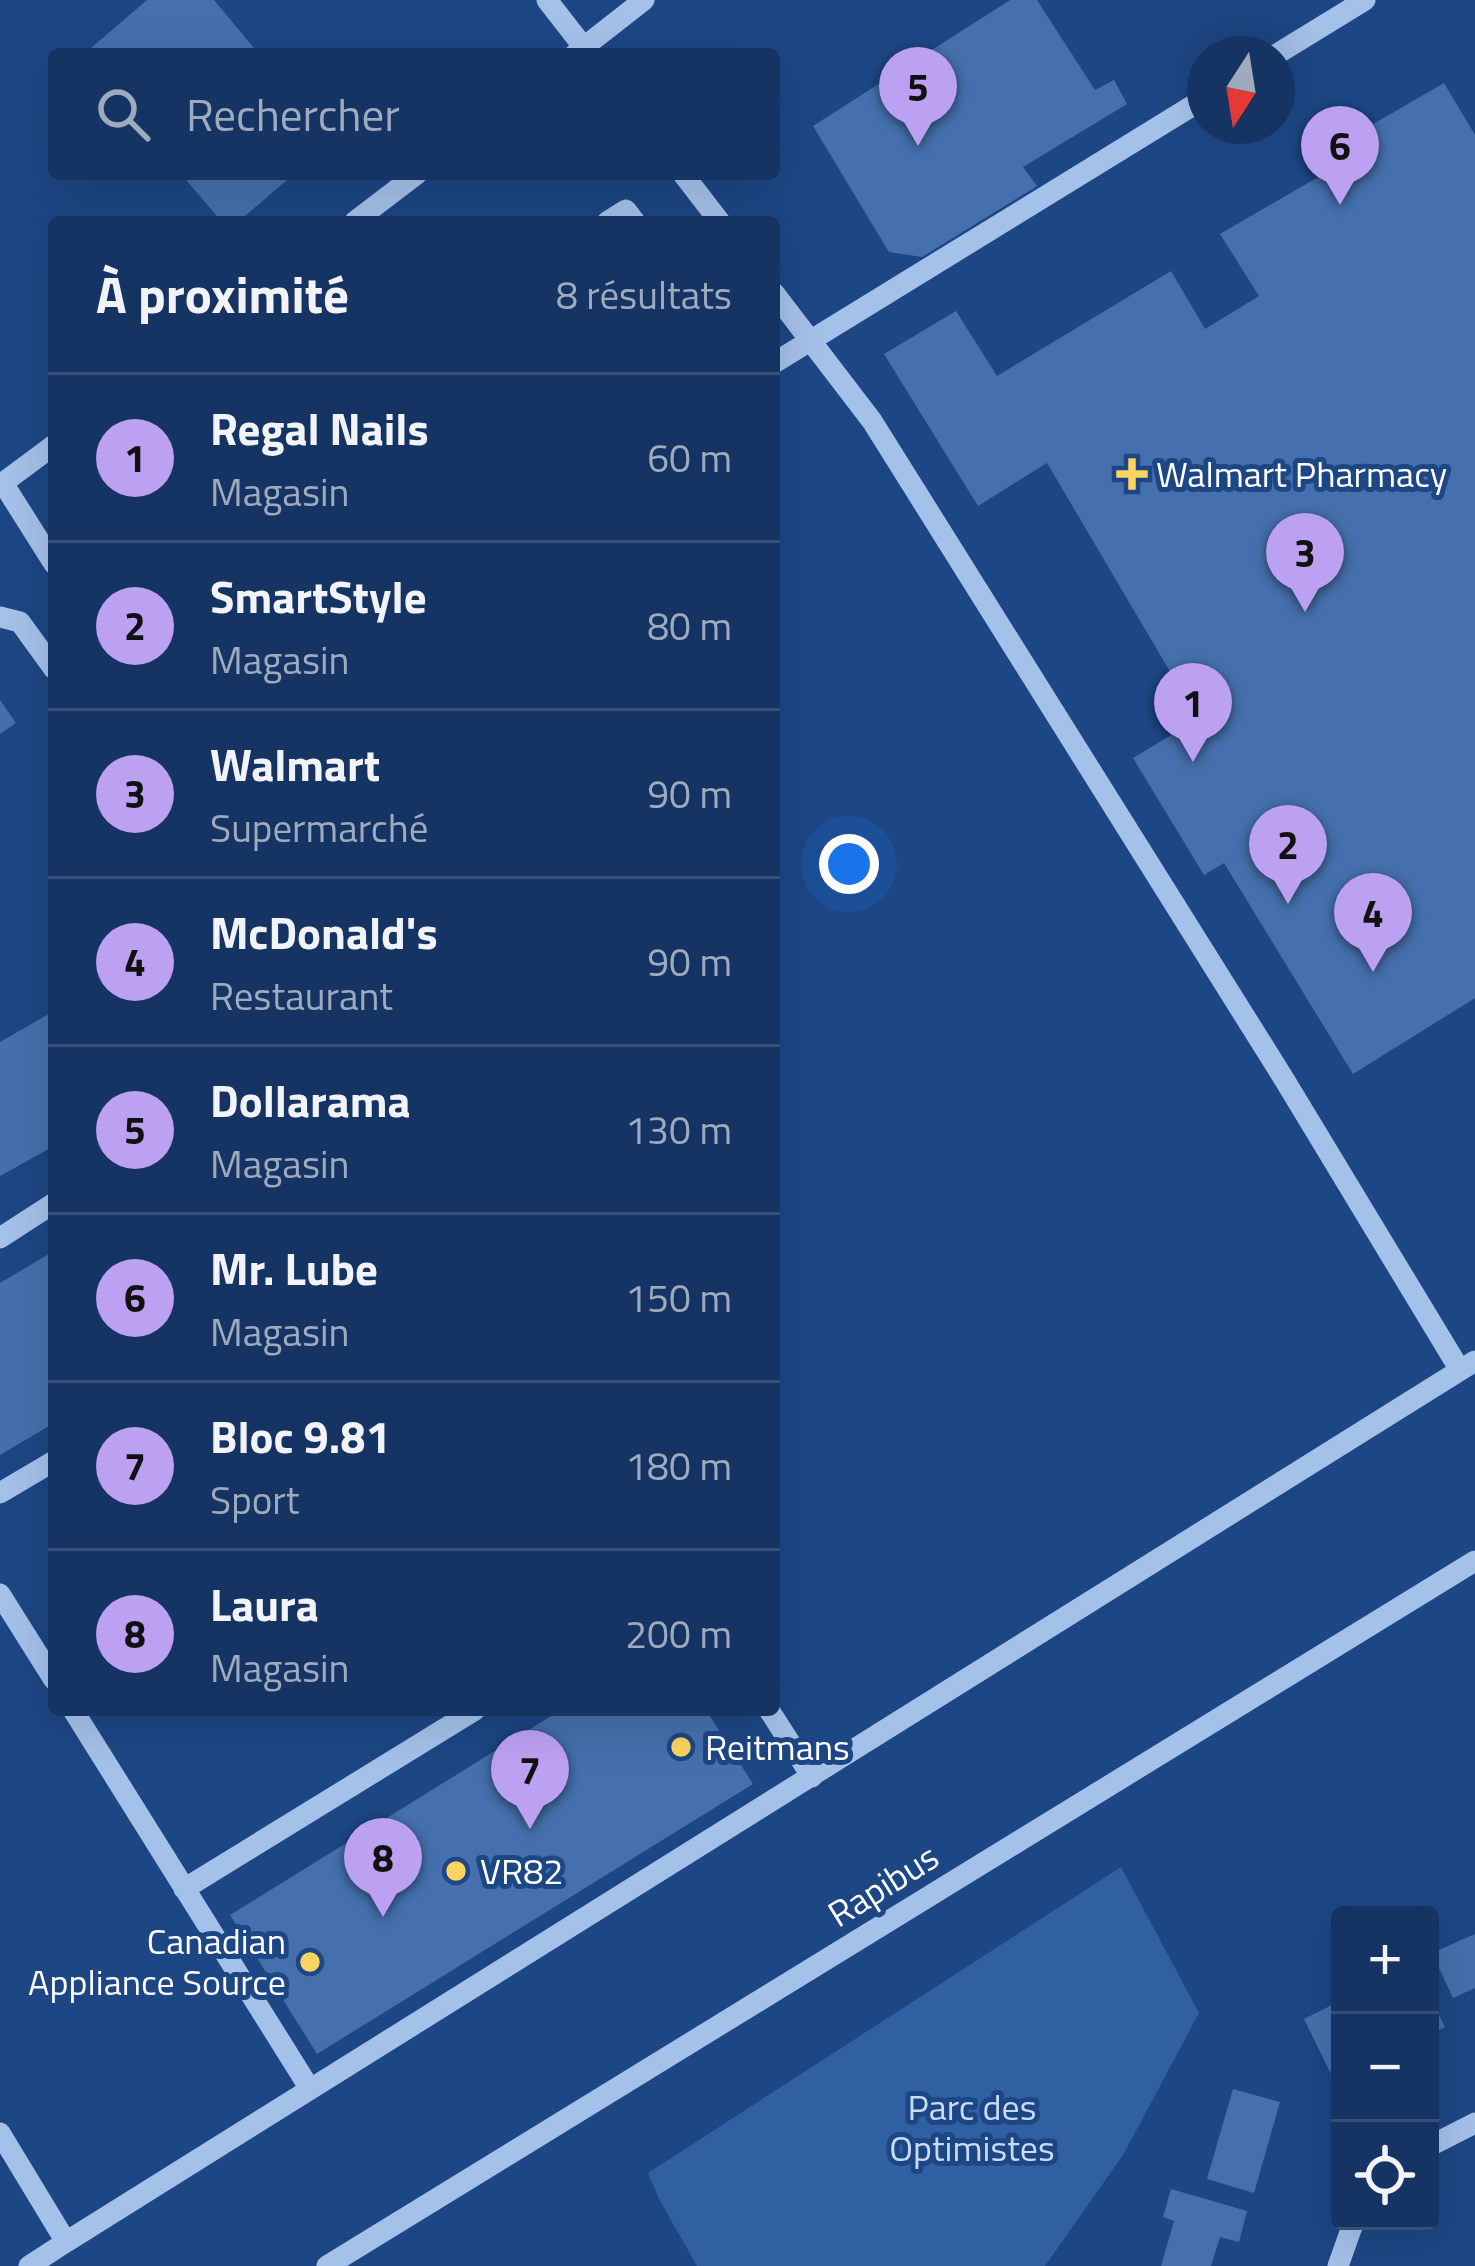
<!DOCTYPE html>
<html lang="fr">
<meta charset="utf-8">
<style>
:root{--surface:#163463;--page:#233f6c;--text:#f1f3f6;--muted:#9eaabe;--line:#354f78;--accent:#bca0f2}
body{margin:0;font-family:"Titillium Web",sans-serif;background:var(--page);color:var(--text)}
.controls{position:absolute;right:36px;bottom:36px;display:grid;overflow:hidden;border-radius:12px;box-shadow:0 12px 48px #0002}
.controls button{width:108px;height:108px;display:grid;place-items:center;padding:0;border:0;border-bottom:3px solid var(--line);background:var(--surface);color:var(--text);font:60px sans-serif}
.compass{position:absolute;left:1187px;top:36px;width:108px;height:108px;border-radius:50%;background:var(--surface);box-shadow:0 12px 48px #0002;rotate:192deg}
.you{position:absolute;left:849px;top:864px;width:42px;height:42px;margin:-30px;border:9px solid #fff;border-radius:50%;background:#1a73e8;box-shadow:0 0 0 18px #1a73e833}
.badge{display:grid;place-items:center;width:78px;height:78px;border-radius:50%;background:var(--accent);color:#111;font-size:39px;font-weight:700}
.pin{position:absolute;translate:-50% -99px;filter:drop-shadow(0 3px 6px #0008)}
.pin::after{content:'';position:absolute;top:63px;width:42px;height:36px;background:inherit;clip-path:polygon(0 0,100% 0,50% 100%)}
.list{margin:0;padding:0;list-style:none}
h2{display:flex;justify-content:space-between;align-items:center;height:156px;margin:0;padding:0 48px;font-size:51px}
h2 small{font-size:39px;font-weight:400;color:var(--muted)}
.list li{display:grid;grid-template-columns:78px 1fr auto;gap:36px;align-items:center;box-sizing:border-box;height:168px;padding:0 48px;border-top:3px solid var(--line)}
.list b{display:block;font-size:45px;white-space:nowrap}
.list p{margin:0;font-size:39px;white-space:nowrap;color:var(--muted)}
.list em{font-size:39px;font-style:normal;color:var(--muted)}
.icon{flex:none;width:66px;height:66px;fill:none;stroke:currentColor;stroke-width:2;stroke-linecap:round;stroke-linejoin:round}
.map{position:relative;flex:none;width:1475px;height:2266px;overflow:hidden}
.search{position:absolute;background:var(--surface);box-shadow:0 12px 48px #0002;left:48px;top:48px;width:732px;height:132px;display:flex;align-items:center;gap:30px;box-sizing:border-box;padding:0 42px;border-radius:12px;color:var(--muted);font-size:45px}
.panel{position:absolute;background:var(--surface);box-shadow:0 12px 48px #0002;left:48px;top:216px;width:732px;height:1500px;border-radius:12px}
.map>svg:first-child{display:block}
</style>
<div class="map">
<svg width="1475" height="2266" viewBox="0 0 1475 2266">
<rect width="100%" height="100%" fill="#1d4684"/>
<path fill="#3060a2" d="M 1121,1867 L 1199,2013 L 1123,2155 L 1045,2266 L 697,2266 L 659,2199 L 648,2173 Z"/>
<path fill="#4570ad" d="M 147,0 L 214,0 L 259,54 L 84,54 Z
M 1010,0 L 1037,0 L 1095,90 L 1114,80 L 1127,104 L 1023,167 L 1037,186 L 922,257 L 889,252 L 813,126 Z
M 1444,83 L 1475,135 L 1475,998 L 1353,1074 L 1224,863 L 1204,875 L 1133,758 L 1198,719 L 1047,463 L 978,506 L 884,354 L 956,311 L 997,376 L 1171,271 L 1205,329 L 1259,296 L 1220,234 L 1320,176 L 1313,159 Z
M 181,174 L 294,174 L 238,222 L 222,222 Z
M 0,700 L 16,723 L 0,734 Z
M 54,1011 L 54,1146 L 0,1176 L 0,1042 Z
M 54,1251 L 54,1423 L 0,1455 L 0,1283 Z
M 561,1710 L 706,1710 L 753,1784 L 317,2054 L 230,1915 Z
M 1475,1934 L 1475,1988 L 1453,1998 L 1432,1953 Z
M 1430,1997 L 1445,2027 L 1430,2034 Z
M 1340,2001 L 1340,2079 L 1335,2082 L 1304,2019 Z
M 1233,2089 L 1280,2102 L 1254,2193 L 1207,2179 Z
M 1171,2189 L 1247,2211 L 1239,2242 L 1220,2237 L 1211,2266 L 1161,2266 L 1174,2221 L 1163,2217 Z"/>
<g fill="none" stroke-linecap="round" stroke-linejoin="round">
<path stroke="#a4c1ea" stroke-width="21" d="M 547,0 L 589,54
M 575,54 L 644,0
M 1277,54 L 1365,0
M 683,174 L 720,222
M 354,222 L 417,174
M 607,222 L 626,210 L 635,222
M 774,293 L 872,421 L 1284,1079 L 1460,1370
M 774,363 L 1205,98
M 3,483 L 54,564
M 0,485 L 54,445
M 0,617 L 20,622 L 54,669
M 0,1238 L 54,1203
M 0,1493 L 54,1461
M 0,1594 L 54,1680
M 73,1710 L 310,2089
M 769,1710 L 812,1777
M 184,1889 L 475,1710
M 0,2133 L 66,2242 L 1475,1361
M 1430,2146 L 1475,2123
M 29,2266 L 66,2242
M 327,2266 L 1475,1561
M 1338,2266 L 1354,2221"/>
</g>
<g fill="#fad362" stroke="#1d4684" stroke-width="4.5">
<path d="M1126 456h12v12h12v12h-12v12h-12v-12h-12v-12h12z"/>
<circle cx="681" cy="1747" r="12"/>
<circle cx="456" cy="1871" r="12"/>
<circle cx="310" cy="1962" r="12"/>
</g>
<g text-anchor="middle" stroke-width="10" stroke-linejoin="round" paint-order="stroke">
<g font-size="36" fill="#fff" stroke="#1d4684" text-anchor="start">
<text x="1156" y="487">Walmart Pharmacy</text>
<text x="705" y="1760">Reitmans</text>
<text x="480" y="1884">VR82</text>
<text x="286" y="1954" text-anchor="end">Canadian<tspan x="286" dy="41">Appliance Source</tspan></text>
</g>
<g font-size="36" fill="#fff" stroke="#1d4684">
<text transform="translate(883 1885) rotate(-32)" y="13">Rapibus</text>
</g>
<g font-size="36" fill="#c8dcf8" stroke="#1d4684">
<text x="972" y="2120">Parc des<tspan x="972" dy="41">Optimistes</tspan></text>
</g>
</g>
</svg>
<div class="controls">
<button>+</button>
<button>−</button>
<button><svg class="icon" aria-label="locate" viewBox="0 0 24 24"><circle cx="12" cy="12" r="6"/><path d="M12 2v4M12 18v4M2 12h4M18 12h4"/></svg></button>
</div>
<svg class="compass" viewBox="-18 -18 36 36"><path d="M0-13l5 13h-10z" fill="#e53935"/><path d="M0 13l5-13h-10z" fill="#9eaabe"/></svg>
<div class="you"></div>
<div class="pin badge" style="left:1193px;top:762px">1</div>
<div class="pin badge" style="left:1288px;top:904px">2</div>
<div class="pin badge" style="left:1305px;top:612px">3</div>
<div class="pin badge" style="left:1373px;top:972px">4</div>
<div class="pin badge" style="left:918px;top:146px">5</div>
<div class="pin badge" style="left:1340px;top:205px">6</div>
<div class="pin badge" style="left:530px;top:1829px">7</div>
<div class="pin badge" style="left:383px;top:1917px">8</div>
<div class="search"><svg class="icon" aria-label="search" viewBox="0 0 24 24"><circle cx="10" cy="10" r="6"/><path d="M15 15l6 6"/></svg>Rechercher</div>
<section class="panel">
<h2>À proximité<small>8 résultats</small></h2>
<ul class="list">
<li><span class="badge">1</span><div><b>Regal Nails</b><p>Magasin</p></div><em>60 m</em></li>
<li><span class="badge">2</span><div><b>SmartStyle</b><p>Magasin</p></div><em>80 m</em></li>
<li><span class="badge">3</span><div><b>Walmart</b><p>Supermarché</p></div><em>90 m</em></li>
<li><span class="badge">4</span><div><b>McDonald's</b><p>Restaurant</p></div><em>90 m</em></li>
<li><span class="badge">5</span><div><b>Dollarama</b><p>Magasin</p></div><em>130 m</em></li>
<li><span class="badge">6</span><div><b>Mr. Lube</b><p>Magasin</p></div><em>150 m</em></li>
<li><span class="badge">7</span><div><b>Bloc 9.81</b><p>Sport</p></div><em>180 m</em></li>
<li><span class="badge">8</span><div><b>Laura</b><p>Magasin</p></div><em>200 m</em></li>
</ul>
</section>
</div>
